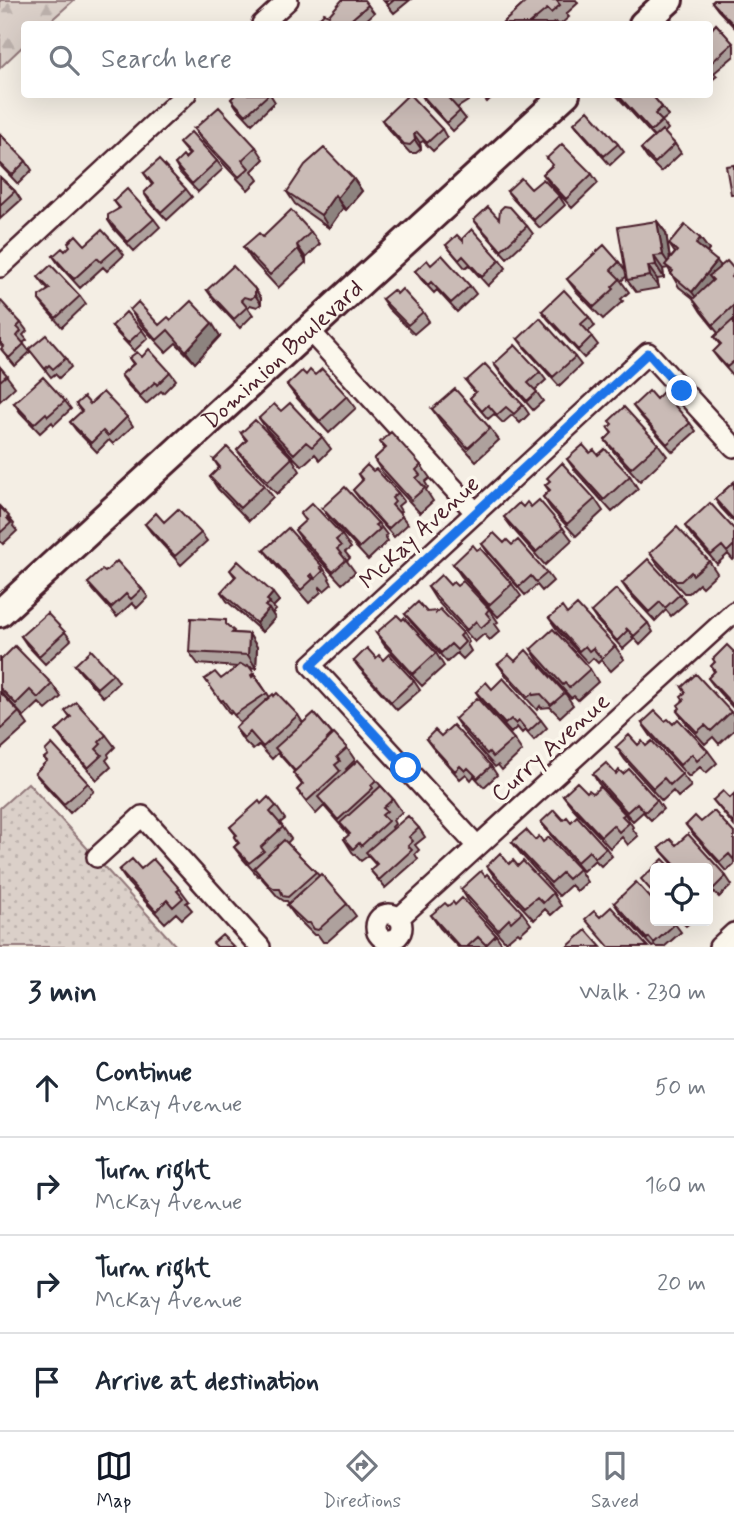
<!DOCTYPE html>
<meta charset="utf-8">
<style>
:root{--surface:#fff;--page:#f2f2f3;--text:#1f2937;--muted:#747a83;--line:#e0e1e3;--accent:#111827}
body{margin:0;font-family:Mynerve,sans-serif;background:var(--page);color:var(--text)}
.controls{position:absolute;right:21px;bottom:21px;display:grid;overflow:hidden;border-radius:7px;box-shadow:0 7px 28px #0002}
.controls button{width:63px;height:63px;display:grid;place-items:center;padding:0;border:0;border-bottom:2px solid var(--line);background:var(--surface);color:var(--text);font:35px sans-serif}
.stop{position:absolute;width:21px;height:21px;margin:-16px;border:5px solid #1a73e8;border-radius:50%;background:#fff}
.stop.end{background:#1a73e8;border-color:#fff;box-shadow:0 2px 7px #0008}
.list{margin:0;padding:0;list-style:none}
h2{display:flex;justify-content:space-between;align-items:center;height:91px;margin:0;padding:0 28px;font-size:30px}
h2 small{font-size:23px;font-weight:400;color:var(--muted)}
.list li{display:grid;grid-template-columns:46px 1fr auto;gap:21px;align-items:center;box-sizing:border-box;height:98px;padding:0 28px;border-top:2px solid var(--line)}
.list b{display:block;font-size:26px;white-space:nowrap}
.list p{margin:0;font-size:23px;white-space:nowrap;color:var(--muted)}
.list em{font-size:23px;font-style:normal;color:var(--muted)}
.icon{flex:none;width:38px;height:38px;fill:none;stroke:currentColor;stroke-width:2;stroke-linecap:round;stroke-linejoin:round}
.map{position:relative;flex:none;width:734px;height:947px;overflow:hidden}
.search{position:absolute;background:var(--surface);box-shadow:0 7px 28px #0002;left:21px;right:21px;top:21px;height:77px;display:flex;align-items:center;gap:18px;box-sizing:border-box;padding:0 24px;border-radius:7px;color:var(--muted);font-size:26px}
.sheet{height:483px;background:var(--surface)}
nav{display:flex;justify-content:space-around;align-items:center;box-sizing:border-box;height:98px;border-top:2px solid var(--line);background:var(--surface);font-size:19px;color:var(--muted)}
nav a{display:grid;justify-items:center;gap:4px}
nav .on{color:var(--accent)}
.map>svg:first-child{display:block}
</style>
<div class="map">
<svg width="734" height="947" viewBox="0 0 734 947">
<defs>
<pattern id="grass-dots" width="8" height="8" patternUnits="userSpaceOnUse" patternTransform="scale(1.75)"><rect width="8" height="8" fill="#dbd0c9"/><path d="M2 2h.1M6 6h.1" fill="none" stroke="#bdb2ad" stroke-width="1.8" stroke-linecap="round"/></pattern>
<pattern id="forest-firs" width="22" height="20" patternUnits="userSpaceOnUse" patternTransform="scale(1.75)"><rect width="22" height="20" fill="#dbd0c9"/><path d="M5 1l3.5 6h-7zM16 11l3.5 6h-7z" fill="#bdb2ad"/></pattern>
</defs>
<rect width="100%" height="100%" fill="#f4eee4"/>
<filter id="ink" filterUnits="userSpaceOnUse"><feTurbulence type="fractalNoise" baseFrequency=".0143" numOctaves="2"/><feDisplacementMap in="SourceGraphic" scale="14" xChannelSelector="R" yChannelSelector="G"/><feConvolveMatrix kernelMatrix="1 2 1 2 8 2 1 2 1" color-interpolation-filters="sRGB"/></filter>
<g filter="url(#ink)">
<path fill="url(#grass-dots)" stroke="#92787a" stroke-width="2" d="M 28,783 L 177,947 L 0,947 L 0,808 Z"/>
<path fill="url(#forest-firs)" stroke="#92787a" stroke-width="2" d="M 0,0 L 74,0 L 47,24 L 24,24 L 24,45 L 0,68 Z"/>
<g fill="none" stroke-linecap="round" stroke-linejoin="round">
<g stroke="#4a1f2b" stroke-width="24">
<path id="street" d="M 262,24 L 288,0
M 0,267 L 186,94
M 309,330 L 476,513
M 477,846 L 311,665 L 648,353 L 734,447
M 97,857 L 142,816 L 260,947
M376 927a13 13 0 1 1 26 0a13 13 0 1 1-26 0Z
M 399,918 L 734,612
M 719,947 L 734,933"/>
</g>
<g stroke="#4a1f2b" stroke-width="32">
<g id="secondary">
<path d="M 643,24 L 669,0"/>
<path id="s1" d="M 0,613 L 566,94"/>
</g>
</g>
<use href="#street" stroke="#fbf7ec" stroke-width="19"/>
<use href="#secondary" stroke="#fbf7ec" stroke-width="26"/>
</g>
<path fill="#aea19d" stroke="#4a1f2b" stroke-width="2" d="M 383,0 L 410,0 L 394,13 Z
M 528,0 L 576,0 L 578,3 L 566,14 L 569,17 L 561,24 L 558,24 L 556,22 L 552,24 L 502,24 Z
M 734,0 L 734,27 L 718,10 L 712,2 Z
M 368,5 L 374,13 L 362,24 L 319,24 L 316,21 L 329,15 Z
M 716,24 L 734,45 L 734,56 L 714,73 L 717,76 L 711,81 L 710,79 L 710,31 Z
M 236,94 L 270,94 L 275,102 L 252,124 L 237,108 L 231,99 Z
M 421,94 L 467,94 L 468,101 L 457,108 L 466,119 L 453,131 L 425,101 Z
M 480,94 L 495,94 L 487,102 Z
M 615,94 L 651,94 L 662,107 L 668,116 L 662,121 L 668,129 L 664,133 L 675,144 L 681,153 L 661,172 L 647,158 L 641,149 L 654,137 Z
M 382,120 L 442,129 L 447,138 L 433,151 L 423,141 L 420,143 L 421,149 L 416,153 L 410,153 L 387,128 Z
M 574,123 L 618,144 L 624,152 L 610,165 L 580,131 Z
M 194,129 L 256,147 L 264,159 L 252,171 L 258,180 L 248,190 L 203,142 Z
M 0,134 L 26,161 L 32,170 L 18,184 L 0,165 Z
M 179,143 L 217,161 L 223,169 L 198,192 L 180,173 L 175,164 L 189,155 Z
M 547,158 L 592,174 L 598,183 L 572,208 L 549,183 L 543,174 L 552,165 Z
M 144,173 L 186,189 L 192,197 L 167,220 L 149,201 L 144,193 L 152,185 Z
M 0,177 L 15,191 L 21,200 L 0,219 Z
M 353,178 L 362,191 L 346,210 L 343,208 L 329,228 L 295,204 L 287,192 Z
M 531,189 L 559,196 L 565,205 L 540,228 L 513,199 L 507,191 Z
M 114,201 L 154,219 L 160,227 L 134,251 L 113,228 L 108,220 L 119,208 Z
M 499,219 L 527,226 L 533,234 L 507,258 L 480,228 L 474,220 Z
M 657,221 L 666,233 L 670,259 L 675,253 L 669,244 L 700,238 L 709,250 L 707,253 L 721,266 L 734,269 L 734,375 L 733,376 L 719,360 L 713,352 L 720,345 L 714,337 L 718,333 L 701,312 L 693,299 L 693,298 L 679,287 L 668,268 L 663,269 L 664,278 L 657,279 L 659,288 L 636,292 L 627,280 L 627,276 L 621,281 L 629,292 L 621,299 L 623,301 L 603,319 L 576,291 L 567,279 L 619,262 L 626,271 Z
M 311,232 L 320,244 L 306,258 L 306,262 L 278,288 L 252,260 L 243,247 L 263,237 Z
M 463,241 L 500,260 L 506,268 L 488,286 L 469,265 L 465,268 L 446,245 Z
M 85,245 L 118,247 L 124,255 L 107,271 L 103,267 L 80,288 L 59,265 L 53,256 L 65,251 Z
M 431,265 L 470,286 L 476,294 L 457,312 L 437,290 L 434,293 L 421,279 L 415,271 Z
M 38,277 L 80,296 L 86,304 L 62,327 L 45,308 L 39,300 L 48,290 Z
M 255,289 L 261,298 L 261,304 L 257,307 L 250,305 L 248,308 L 253,315 L 240,328 L 213,299 L 207,290 Z
M 382,299 L 423,312 L 429,321 L 414,334 L 388,308 Z
M 0,302 L 21,323 L 27,331 L 23,335 L 27,340 L 23,343 L 30,352 L 15,366 L 1,349 L 3,347 L 0,344 Z
M 130,310 L 159,325 L 171,320 L 220,336 L 195,363 L 176,343 L 166,352 L 138,322 Z
M 542,311 L 589,317 L 595,326 L 588,332 L 598,345 L 584,358 L 548,319 Z
M 112,326 L 142,330 L 148,338 L 134,351 L 118,334 Z
M 518,339 L 575,357 L 581,365 L 559,386 L 524,347 Z
M 29,349 L 66,358 L 71,367 L 59,378 L 55,374 L 51,377 Z
M 142,357 L 170,372 L 176,380 L 163,393 L 161,391 L 146,404 L 127,384 L 121,375 L 133,364 L 129,358 Z
M 494,364 L 540,372 L 546,380 L 535,390 L 543,401 L 533,410 L 500,373 Z
M 0,367 L 15,387 L 0,401 Z
M 306,375 L 315,375 L 347,396 L 356,408 L 329,433 L 296,397 L 287,385 Z
M 466,381 L 523,405 L 529,414 L 520,423 L 512,415 L 503,423 L 494,414 L 488,419 L 470,398 L 475,393 Z
M 656,399 L 690,423 L 696,431 L 673,452 L 639,414 L 633,406 Z
M 65,401 L 71,409 L 54,425 L 52,422 L 40,433 L 20,412 L 14,403 Z
M 76,404 L 90,404 L 127,417 L 133,426 L 113,444 L 109,440 L 97,452 L 76,430 L 70,422 L 81,412 Z
M 432,409 L 490,428 L 499,440 L 476,461 L 441,422 Z
M 281,411 L 322,437 L 331,449 L 320,460 L 315,454 L 302,466 L 268,431 L 259,418 Z
M 608,428 L 658,444 L 667,456 L 640,481 L 614,452 L 605,440 L 612,434 Z
M 241,433 L 292,458 L 300,471 L 277,494 L 246,462 L 237,450 L 246,441 Z
M 380,442 L 421,465 L 430,478 L 425,482 L 428,487 L 426,490 L 433,501 L 420,513 L 382,472 L 374,459 L 385,449 Z
M 590,453 L 598,455 L 630,476 L 638,489 L 612,512 L 576,472 L 567,459 Z
M 214,460 L 264,485 L 273,497 L 249,521 L 218,489 L 210,477 L 219,468 Z
M 373,471 L 398,493 L 404,501 L 398,506 L 401,511 L 399,513 L 408,524 L 394,537 L 359,498 L 353,490 L 362,481 L 358,474 Z
M 550,481 L 595,499 L 603,511 L 576,536 L 551,509 L 543,497 L 549,491 L 545,485 Z
M 734,482 L 734,522 L 721,508 L 715,499 Z
M 0,507 L 14,524 L 13,526 L 17,531 L 3,544 L 0,541 Z
M 523,507 L 531,507 L 563,528 L 572,540 L 545,565 L 513,529 L 504,517 Z
M 322,508 L 378,523 L 387,535 L 385,536 L 388,541 L 368,560 L 331,520 Z
M 300,514 L 342,535 L 351,548 L 345,552 L 350,558 L 347,561 L 355,572 L 342,584 L 304,543 L 295,530 L 305,521 Z
M 164,522 L 201,533 L 207,541 L 181,565 L 151,532 L 145,524 Z
M 685,526 L 734,529 L 734,559 L 733,560 L 728,554 L 717,564 L 691,535 Z
M 504,543 L 512,545 L 547,573 L 553,581 L 542,591 L 537,585 L 525,595 L 488,553 L 482,544 Z
M 264,550 L 322,566 L 330,578 L 329,579 L 332,584 L 324,591 L 320,587 L 319,588 L 321,592 L 309,603 L 273,562 Z
M 650,553 L 709,561 L 717,573 L 702,587 L 699,584 L 689,593 L 684,593 L 658,565 Z
M 453,564 L 512,584 L 521,596 L 498,617 L 461,576 Z
M 230,570 L 279,601 L 273,607 L 276,610 L 272,614 L 275,618 L 262,632 L 227,601 L 221,592 L 235,577 Z
M 105,572 L 142,589 L 148,597 L 137,608 L 132,603 L 117,617 L 94,591 L 88,583 Z
M 622,583 L 680,594 L 686,603 L 671,616 L 666,610 L 655,621 L 628,592 Z
M 450,585 L 457,586 L 489,609 L 498,622 L 495,624 L 500,631 L 490,640 L 484,634 L 475,642 L 436,600 L 428,587 Z
M 427,612 L 437,612 L 463,633 L 469,642 L 467,644 L 471,651 L 463,659 L 457,653 L 447,662 L 411,622 L 405,614 Z
M 591,612 L 648,623 L 653,632 L 640,645 L 632,636 L 633,640 L 623,649 L 597,621 Z
M 567,614 L 615,646 L 624,659 L 611,671 L 601,660 L 598,663 L 593,658 L 588,663 L 558,631 L 549,618 Z
M 65,632 L 71,640 L 45,664 L 27,645 L 21,636 Z
M 235,633 L 249,634 L 257,647 L 256,668 L 250,667 L 269,696 L 298,715 L 303,723 L 314,713 L 333,735 L 347,748 L 355,760 L 346,769 L 347,770 L 376,780 L 381,786 L 393,799 L 402,812 L 393,820 L 395,824 L 392,827 L 393,829 L 419,828 L 425,837 L 415,845 L 419,850 L 415,854 L 418,859 L 385,888 L 370,870 L 376,865 L 368,856 L 361,861 L 352,852 L 344,839 L 349,835 L 324,806 L 316,814 L 306,802 L 297,790 L 302,785 L 293,773 L 294,771 L 278,753 L 272,759 L 259,745 L 253,750 L 243,740 L 235,728 L 240,723 L 232,712 L 230,714 L 205,679 L 221,679 L 238,667 L 198,664 L 189,652 Z
M 376,633 L 436,653 L 444,666 L 422,686 L 385,646 Z
M 531,649 L 590,669 L 598,682 L 578,700 L 574,696 L 571,698 L 539,662 Z
M 734,652 L 734,709 L 717,690 L 708,678 L 714,672 L 711,666 L 715,662 L 713,659 Z
M 0,658 L 52,684 L 61,697 L 46,710 L 39,703 L 24,717 L 0,691 Z
M 376,658 L 383,660 L 414,681 L 420,690 L 397,710 L 360,669 L 354,661 Z
M 515,661 L 565,693 L 573,705 L 560,717 L 550,707 L 541,708 L 540,706 L 537,710 L 507,677 L 498,664 Z
M 75,665 L 113,674 L 119,682 L 103,697 L 81,673 Z
M 682,687 L 731,712 L 734,716 L 734,730 L 719,744 L 713,737 L 705,744 L 686,723 L 677,711 L 680,708 L 685,692 Z
M 492,689 L 541,720 L 547,728 L 534,740 L 525,730 L 522,733 L 517,727 L 511,733 L 481,700 L 476,692 Z
M 0,692 L 19,712 L 28,725 L 0,750 Z
M 65,711 L 106,735 L 115,747 L 108,754 L 109,757 L 106,760 L 111,767 L 97,780 L 65,743 L 56,731 L 70,718 Z
M 455,719 L 514,739 L 522,751 L 502,770 L 498,765 L 495,767 L 463,731 Z
M 665,721 L 673,724 L 708,751 L 717,763 L 706,773 L 700,767 L 689,777 L 651,736 L 642,723 Z
M 441,736 L 491,766 L 497,775 L 484,787 L 474,776 L 471,780 L 466,774 L 460,779 L 432,747 L 426,739 Z
M 638,745 L 646,746 L 682,774 L 691,786 L 678,797 L 673,791 L 662,801 L 625,760 L 616,747 Z
M 45,751 L 88,783 L 94,791 L 70,813 L 41,781 L 35,773 L 47,761 L 44,758 L 48,755 Z
M 593,774 L 623,774 L 657,800 L 663,809 L 651,820 L 643,812 L 633,821 L 598,783 Z
M 587,792 L 593,793 L 625,814 L 633,827 L 632,828 L 638,836 L 628,845 L 622,837 L 610,848 L 572,807 L 563,795 Z
M 734,794 L 734,826 L 713,800 L 730,798 Z
M 261,804 L 276,806 L 285,819 L 280,823 L 291,839 L 287,843 L 347,904 L 356,916 L 327,942 L 323,942 L 318,935 L 314,935 L 296,917 L 287,905 L 289,904 L 287,901 L 284,901 L 278,897 L 259,875 L 258,876 L 243,859 L 234,847 L 238,843 L 234,837 L 236,835 L 230,827 Z
M 563,820 L 571,822 L 606,848 L 612,856 L 601,866 L 595,860 L 583,871 L 547,831 L 541,822 Z
M 701,822 L 734,833 L 734,864 L 726,871 L 692,833 L 686,825 Z
M 535,840 L 543,842 L 579,869 L 587,882 L 577,891 L 571,885 L 559,896 L 521,854 L 512,842 Z
M 676,845 L 726,876 L 732,885 L 719,897 L 709,887 L 708,888 L 708,868 L 676,868 L 659,848 Z
M 509,864 L 518,866 L 553,893 L 561,906 L 551,915 L 545,909 L 534,920 L 495,878 L 487,866 Z
M 141,869 L 180,889 L 189,901 L 186,903 L 192,910 L 182,919 L 176,913 L 165,923 L 128,883 L 119,870 Z
M 461,889 L 522,912 L 531,924 L 520,934 L 518,932 L 506,942 L 469,902 Z
M 614,903 L 675,924 L 681,932 L 664,947 L 656,947 L 655,946 L 652,947 L 620,912 Z
M 455,905 L 496,935 L 504,947 L 458,947 L 440,928 L 431,915 L 448,906 Z
M 677,921 L 692,921 L 686,926 L 681,921 L 679,923 Z"/>
<path fill="#8d837f" stroke="#4a1f2b" stroke-width="2" d="M 414,134 L 420,143 L 421,149 L 415,140 Z
M 353,178 L 362,191 L 346,210 L 337,198 Z
M 335,195 L 343,208 L 329,228 L 321,215 Z
M 657,221 L 666,233 L 671,267 L 663,255 Z
M 700,238 L 709,250 L 704,256 L 696,244 Z
M 297,245 L 306,258 L 306,262 L 298,249 Z
M 654,256 L 663,269 L 664,278 L 656,265 Z
M 717,261 L 726,273 L 709,276 L 716,285 L 701,304 L 692,292 Z
M 648,266 L 657,279 L 659,288 L 650,276 Z
M 255,289 L 261,298 L 261,304 L 255,295 Z
M 212,323 L 220,336 L 195,363 L 186,351 Z
M 273,593 L 279,601 L 273,607 L 267,600 Z
M 269,609 L 275,618 L 262,632 L 256,623 Z
M 249,634 L 257,647 L 256,668 L 248,655 Z"/>
<path fill="#cabbb6" stroke="#4a1f2b" stroke-width="2" d="M 342,0 L 364,0 L 368,5 L 346,24 L 319,24 L 316,21 L 324,13 L 329,15 Z
M 384,0 L 394,0 L 388,5 Z
M 528,0 L 558,0 L 557,1 L 560,5 L 551,13 L 547,9 L 529,24 L 502,24 Z
M 714,0 L 734,0 L 734,25 L 712,2 Z
M 716,24 L 733,43 L 710,64 L 710,31 Z
M 236,94 L 269,94 L 246,115 L 231,99 Z
M 409,94 L 442,129 L 427,143 L 417,132 L 414,134 L 415,140 L 410,145 L 404,144 L 382,120 Z
M 421,94 L 459,94 L 450,100 L 460,111 L 447,123 Z
M 617,94 L 651,94 L 662,107 L 655,114 L 662,121 L 651,131 Z
M 219,107 L 256,147 L 242,160 L 249,168 L 239,177 L 194,129 Z
M 588,110 L 618,144 L 604,156 L 574,123 Z
M 662,130 L 675,144 L 655,163 L 641,149 Z
M 191,132 L 217,161 L 192,184 L 175,164 L 183,156 L 185,159 L 190,154 L 179,143 Z
M 0,134 L 26,161 L 12,175 L 0,163 Z
M 562,144 L 592,174 L 566,199 L 543,174 L 553,165 L 547,158 Z
M 324,148 L 353,178 L 337,198 L 335,195 L 321,215 L 287,192 L 305,165 Z
M 159,160 L 186,189 L 161,212 L 144,193 L 153,184 L 144,173 Z
M 734,165 L 734,194 L 731,194 L 726,166 Z
M 0,177 L 15,191 L 0,205 Z
M 521,178 L 531,189 L 543,179 L 559,196 L 534,220 L 507,191 Z
M 127,189 L 154,219 L 128,242 L 108,220 L 108,215 L 120,208 L 114,201 Z
M 504,206 L 510,207 L 527,226 L 501,250 L 474,220 L 488,207 L 499,219 L 500,210 Z
M 291,210 L 311,232 L 297,245 L 298,249 L 270,275 L 243,247 L 259,233 L 263,237 Z
M 657,221 L 663,255 L 654,256 L 656,265 L 648,266 L 650,276 L 627,280 L 618,227 Z
M 685,225 L 700,238 L 696,244 L 717,261 L 692,292 L 671,274 L 673,271 L 665,265 L 677,251 L 669,244 Z
M 472,229 L 500,260 L 482,277 L 463,256 L 459,260 L 446,245 L 457,235 L 463,241 L 463,238 Z
M 102,230 L 118,247 L 101,262 L 97,258 L 74,279 L 53,256 L 62,248 L 65,251 L 70,246 L 68,243 L 76,235 L 85,245 Z
M 604,245 L 619,262 L 611,270 L 620,279 L 612,287 L 614,289 L 594,307 L 567,279 Z
M 442,255 L 470,286 L 451,303 L 431,282 L 428,285 L 415,271 L 427,260 L 431,265 Z
M 727,261 L 734,269 L 734,274 L 731,277 L 734,280 L 734,305 L 713,325 L 693,299 L 713,280 L 709,276 Z
M 51,265 L 80,296 L 56,318 L 39,300 L 39,296 L 50,289 L 38,277 Z
M 233,266 L 255,289 L 255,295 L 251,299 L 244,297 L 241,300 L 247,307 L 234,319 L 207,290 Z
M 402,289 L 423,312 L 408,325 L 382,299 L 393,290 L 397,294 Z
M 564,290 L 589,317 L 581,324 L 592,336 L 578,350 L 542,311 Z
M 1,301 L 21,323 L 17,327 L 21,331 L 17,336 L 24,344 L 9,358 L 1,349 L 4,346 L 0,342 L 0,302 Z
M 191,301 L 212,323 L 186,351 L 168,330 L 157,340 L 130,310 L 138,302 L 159,325 L 168,317 L 171,320 Z
M 126,312 L 142,330 L 128,343 L 112,326 Z
M 540,318 L 575,357 L 553,377 L 518,339 Z
M 734,319 L 734,361 L 727,367 L 713,352 L 721,344 L 714,337 Z
M 46,335 L 66,358 L 53,369 L 49,365 L 45,369 L 29,349 Z
M 515,345 L 540,372 L 528,383 L 537,392 L 527,401 L 494,364 Z
M 149,349 L 170,372 L 157,385 L 155,382 L 140,396 L 121,375 L 134,364 L 129,358 L 137,352 L 142,357 Z
M 485,364 L 523,405 L 514,414 L 506,407 L 497,415 L 488,405 L 482,411 L 470,398 L 476,392 L 466,381 Z
M 0,367 L 7,375 L 0,381 Z
M 322,369 L 347,396 L 320,421 L 287,385 L 302,371 L 306,375 L 310,370 L 315,375 Z
M 43,377 L 65,401 L 48,416 L 46,413 L 34,424 L 14,403 Z
M 455,389 L 490,428 L 468,448 L 432,409 Z
M 649,391 L 656,399 L 663,392 L 690,423 L 667,444 L 633,406 Z
M 103,392 L 127,417 L 108,436 L 103,431 L 91,443 L 70,422 L 82,411 L 76,404 L 84,397 L 90,404 Z
M 290,403 L 322,437 L 312,447 L 306,442 L 294,454 L 259,418 L 274,404 L 281,411 Z
M 624,407 L 658,444 L 631,468 L 605,440 L 612,433 L 608,428 L 612,424 L 609,421 Z
M 255,420 L 292,458 L 268,481 L 237,450 L 247,440 L 241,433 Z
M 391,432 L 421,465 L 416,470 L 420,475 L 416,478 L 425,488 L 411,500 L 374,459 L 386,448 L 380,442 Z
M 583,445 L 590,453 L 594,450 L 598,455 L 605,449 L 630,476 L 604,500 L 567,459 Z
M 227,447 L 264,485 L 240,508 L 210,477 L 220,467 L 214,460 Z
M 562,463 L 595,499 L 567,524 L 543,497 L 550,490 L 545,485 L 550,481 L 547,478 Z
M 367,465 L 373,471 L 376,469 L 398,493 L 392,498 L 395,502 L 392,505 L 402,516 L 388,529 L 353,490 L 363,480 L 358,474 Z
M 734,482 L 734,520 L 715,499 Z
M 345,487 L 378,523 L 375,525 L 380,529 L 359,548 L 322,508 Z
M 539,500 L 563,528 L 536,552 L 504,517 L 519,503 L 523,507 L 527,502 L 531,507 Z
M 312,503 L 342,535 L 336,540 L 341,546 L 337,549 L 346,560 L 333,572 L 295,530 L 306,520 L 300,514 Z
M 710,503 L 734,529 L 734,545 L 727,552 L 722,546 L 711,555 L 685,526 Z
M 0,507 L 9,516 L 7,518 L 11,523 L 0,533 Z
M 178,509 L 201,533 L 175,556 L 145,524 L 156,513 L 164,522 Z
M 677,527 L 709,561 L 693,575 L 691,572 L 681,581 L 676,581 L 650,553 Z
M 288,528 L 322,566 L 320,567 L 323,571 L 315,579 L 312,574 L 310,576 L 313,579 L 301,590 L 264,550 Z
M 494,533 L 504,543 L 507,540 L 512,545 L 518,540 L 547,573 L 536,582 L 531,576 L 519,587 L 482,544 Z
M 473,545 L 477,550 L 480,548 L 512,584 L 489,605 L 453,564 Z
M 648,559 L 680,594 L 665,608 L 660,602 L 649,612 L 622,583 Z
M 117,561 L 142,589 L 131,599 L 126,594 L 111,608 L 88,583 L 102,570 L 105,572 Z
M 238,561 L 273,593 L 267,600 L 270,602 L 265,606 L 269,609 L 256,623 L 221,592 L 236,576 L 230,570 Z
M 441,575 L 450,585 L 453,582 L 457,586 L 463,581 L 489,609 L 486,613 L 491,619 L 481,628 L 476,621 L 467,630 L 428,587 Z
M 616,589 L 648,623 L 634,636 L 626,628 L 627,631 L 617,641 L 591,612 Z
M 418,602 L 427,612 L 436,611 L 436,613 L 440,609 L 463,633 L 460,636 L 465,642 L 457,650 L 451,644 L 441,653 L 405,614 Z
M 577,605 L 615,646 L 602,659 L 593,648 L 589,651 L 585,646 L 579,651 L 549,618 L 562,607 L 567,614 Z
M 47,613 L 65,632 L 39,656 L 21,636 Z
M 397,615 L 402,620 L 404,618 L 436,653 L 413,674 L 376,633 Z
M 191,618 L 226,620 L 226,624 L 234,631 L 232,633 L 249,634 L 248,655 L 189,652 Z
M 553,629 L 590,669 L 569,688 L 565,683 L 563,685 L 531,649 Z
M 727,645 L 734,652 L 734,704 L 733,705 L 708,678 L 715,671 L 711,666 L 715,662 L 713,659 Z
M 15,646 L 52,684 L 38,698 L 30,690 L 16,704 L 0,688 L 0,658 L 2,659 Z
M 367,648 L 376,658 L 379,655 L 383,660 L 389,654 L 414,681 L 391,702 L 354,661 Z
M 91,650 L 113,674 L 97,688 L 75,665 Z
M 526,650 L 565,693 L 551,705 L 541,694 L 533,695 L 533,693 L 528,697 L 498,664 L 509,655 L 515,661 Z
M 241,664 L 246,667 L 248,665 L 254,673 L 251,675 L 252,677 L 254,675 L 267,693 L 234,715 L 223,700 L 221,701 L 205,679 L 215,672 L 221,679 Z
M 696,674 L 731,712 L 711,731 L 705,725 L 697,732 L 677,711 L 680,708 L 678,705 L 684,700 L 681,696 L 686,692 L 682,687 Z
M 503,678 L 541,720 L 528,732 L 519,721 L 516,724 L 511,719 L 505,724 L 476,692 L 486,682 L 492,689 Z
M 0,692 L 19,712 L 0,730 Z
M 277,693 L 298,715 L 263,747 L 250,732 L 244,738 L 235,728 L 273,694 L 274,696 Z
M 477,698 L 514,739 L 493,757 L 489,752 L 487,754 L 455,719 Z
M 76,702 L 106,735 L 99,742 L 101,744 L 96,749 L 102,755 L 88,768 L 56,731 L 71,717 L 65,711 Z
M 655,711 L 665,721 L 668,719 L 673,724 L 678,719 L 708,751 L 697,761 L 692,754 L 680,765 L 642,723 Z
M 314,713 L 332,734 L 327,739 L 328,740 L 295,771 L 275,748 Z
M 453,725 L 491,766 L 478,778 L 468,768 L 465,771 L 460,766 L 455,771 L 426,739 L 435,730 L 441,736 Z
M 334,734 L 347,748 L 337,757 L 340,761 L 335,765 L 340,771 L 307,801 L 297,790 L 303,784 L 293,773 Z
M 629,735 L 638,745 L 642,741 L 646,746 L 652,741 L 682,774 L 670,785 L 664,778 L 653,788 L 616,747 Z
M 52,744 L 88,783 L 64,804 L 35,773 L 47,761 L 44,758 L 48,755 L 45,751 Z
M 358,760 L 376,780 L 371,785 L 373,788 L 338,820 L 318,797 Z
M 606,763 L 616,774 L 619,770 L 623,774 L 629,769 L 657,800 L 645,812 L 637,803 L 627,812 L 593,774 Z
M 577,782 L 587,792 L 589,790 L 593,793 L 600,787 L 625,814 L 622,816 L 629,823 L 619,832 L 613,825 L 601,836 L 563,795 Z
M 381,786 L 393,799 L 383,808 L 387,811 L 382,815 L 388,821 L 361,846 L 359,843 L 353,849 L 344,839 L 350,834 L 340,823 Z
M 723,791 L 730,798 L 734,794 L 734,824 L 713,800 Z
M 268,797 L 276,806 L 270,812 L 283,827 L 261,847 L 264,851 L 249,863 L 234,847 L 239,843 L 234,837 L 237,835 L 230,827 L 259,801 L 261,804 Z
M 554,810 L 563,820 L 567,817 L 571,822 L 577,816 L 606,848 L 595,858 L 589,851 L 577,862 L 541,822 Z
M 714,811 L 734,833 L 734,860 L 729,854 L 720,862 L 686,825 L 695,816 L 701,822 Z
M 408,816 L 419,828 L 409,837 L 413,841 L 408,846 L 412,850 L 379,880 L 370,870 L 377,864 L 366,852 Z
M 526,830 L 535,840 L 539,836 L 543,842 L 549,837 L 579,869 L 568,879 L 562,873 L 551,883 L 512,842 Z
M 688,834 L 726,876 L 713,889 L 708,883 L 708,868 L 678,868 L 659,848 L 670,839 L 676,845 Z
M 284,840 L 316,872 L 288,897 L 283,896 L 280,889 L 275,889 L 269,885 L 254,868 Z
M 500,853 L 509,864 L 513,860 L 518,866 L 523,861 L 553,893 L 543,903 L 537,897 L 525,907 L 487,866 Z
M 132,859 L 141,869 L 153,859 L 180,889 L 177,891 L 183,898 L 173,907 L 167,900 L 156,911 L 119,870 Z
M 663,859 L 672,868 L 655,868 L 655,895 L 641,879 Z
M 481,871 L 485,876 L 487,874 L 522,912 L 511,922 L 509,919 L 498,930 L 461,889 Z
M 321,874 L 347,904 L 318,930 L 314,929 L 310,923 L 306,923 L 287,905 Z
M 636,882 L 655,903 L 655,921 L 672,921 L 675,924 L 654,943 L 649,937 L 647,939 L 614,903 Z
M 462,898 L 496,935 L 486,945 L 478,937 L 467,947 L 460,947 L 431,915 L 445,903 L 448,906 L 453,902 L 455,905 Z
M 611,907 L 648,947 L 609,947 L 585,919 L 594,911 L 600,917 Z
M 586,930 L 601,947 L 567,947 Z
M 222,935 L 234,947 L 217,947 L 213,943 Z"/>
</g>
<g fill="none" stroke-linecap="round" stroke-linejoin="round" filter="url(#ink)">
<path stroke="#1a73e8" stroke-width="9" d="M 406,768 L 311,665 L 648,353 L 682,391"/>
</g>
<g text-anchor="middle" stroke-width="7" stroke-linejoin="round" paint-order="stroke">
<g font-size="24" fill="#4a1f2b" stroke="#fbf7ec">
<text dy="8" stroke="none"><textPath href="#s1" startOffset="383">Dominion Boulevard</textPath></text>
<text transform="translate(419 532) rotate(-43)" y="8">McKay Avenue</text>
<text transform="translate(550 747) rotate(-42)" y="8">Curry Avenue</text>
</g>
</g>
</svg>
<div class="controls">
<button><svg class="icon" aria-label="locate" viewBox="0 0 24 24"><circle cx="12" cy="12" r="6"/><path d="M12 2v4M12 18v4M2 12h4M18 12h4"/></svg></button>
</div>
<div class="stop" style="left:406px;top:768px"></div>
<div class="stop end" style="left:682px;top:391px"></div>
<div class="search"><svg class="icon" aria-label="search" viewBox="0 0 24 24"><circle cx="10" cy="10" r="6"/><path d="M15 15l6 6"/></svg>Search here</div>
</div>
<section class="sheet">
<h2>3 min<small>Walk · 230 m</small></h2>
<ul class="list">
<li><svg class="icon" aria-label="ahead" viewBox="0 0 24 24"><path d="M12 20V5M6 11l6-6 6 6"/></svg><div><b>Continue</b><p>McKay Avenue</p></div><em>50 m</em></li>
<li><svg class="icon" aria-label="right" viewBox="0 0 24 24"><path d="M7 20v-9h11M14 6l5 5-5 5"/></svg><div><b>Turn right</b><p>McKay Avenue</p></div><em>160 m</em></li>
<li><svg class="icon" aria-label="right" viewBox="0 0 24 24"><path d="M7 20v-9h11M14 6l5 5-5 5"/></svg><div><b>Turn right</b><p>McKay Avenue</p></div><em>20 m</em></li>
<li><svg class="icon" aria-label="arrive" viewBox="0 0 24 24"><path d="M6 21V4h12l-3 4 3 4H6"/></svg><div><b>Arrive at destination</b></div></li>
</ul>
</section>
<nav>
<a class="on"><svg class="icon" aria-label="map" viewBox="0 0 24 24"><path d="M3 6l6-2 6 2 6-2v14l-6 2-6-2-6 2zM9 4v14M15 6v14"/></svg>Map</a>
<a><svg class="icon" aria-label="directions" viewBox="0 0 24 24"><path d="M12 3l9 9-9 9-9-9zM9 14v-3h6M13 9l2 2-2 2"/></svg>Directions</a>
<a><svg class="icon" aria-label="saved" viewBox="0 0 24 24"><path d="M7 4h10v16l-5-4-5 4z"/></svg>Saved</a>
</nav>
